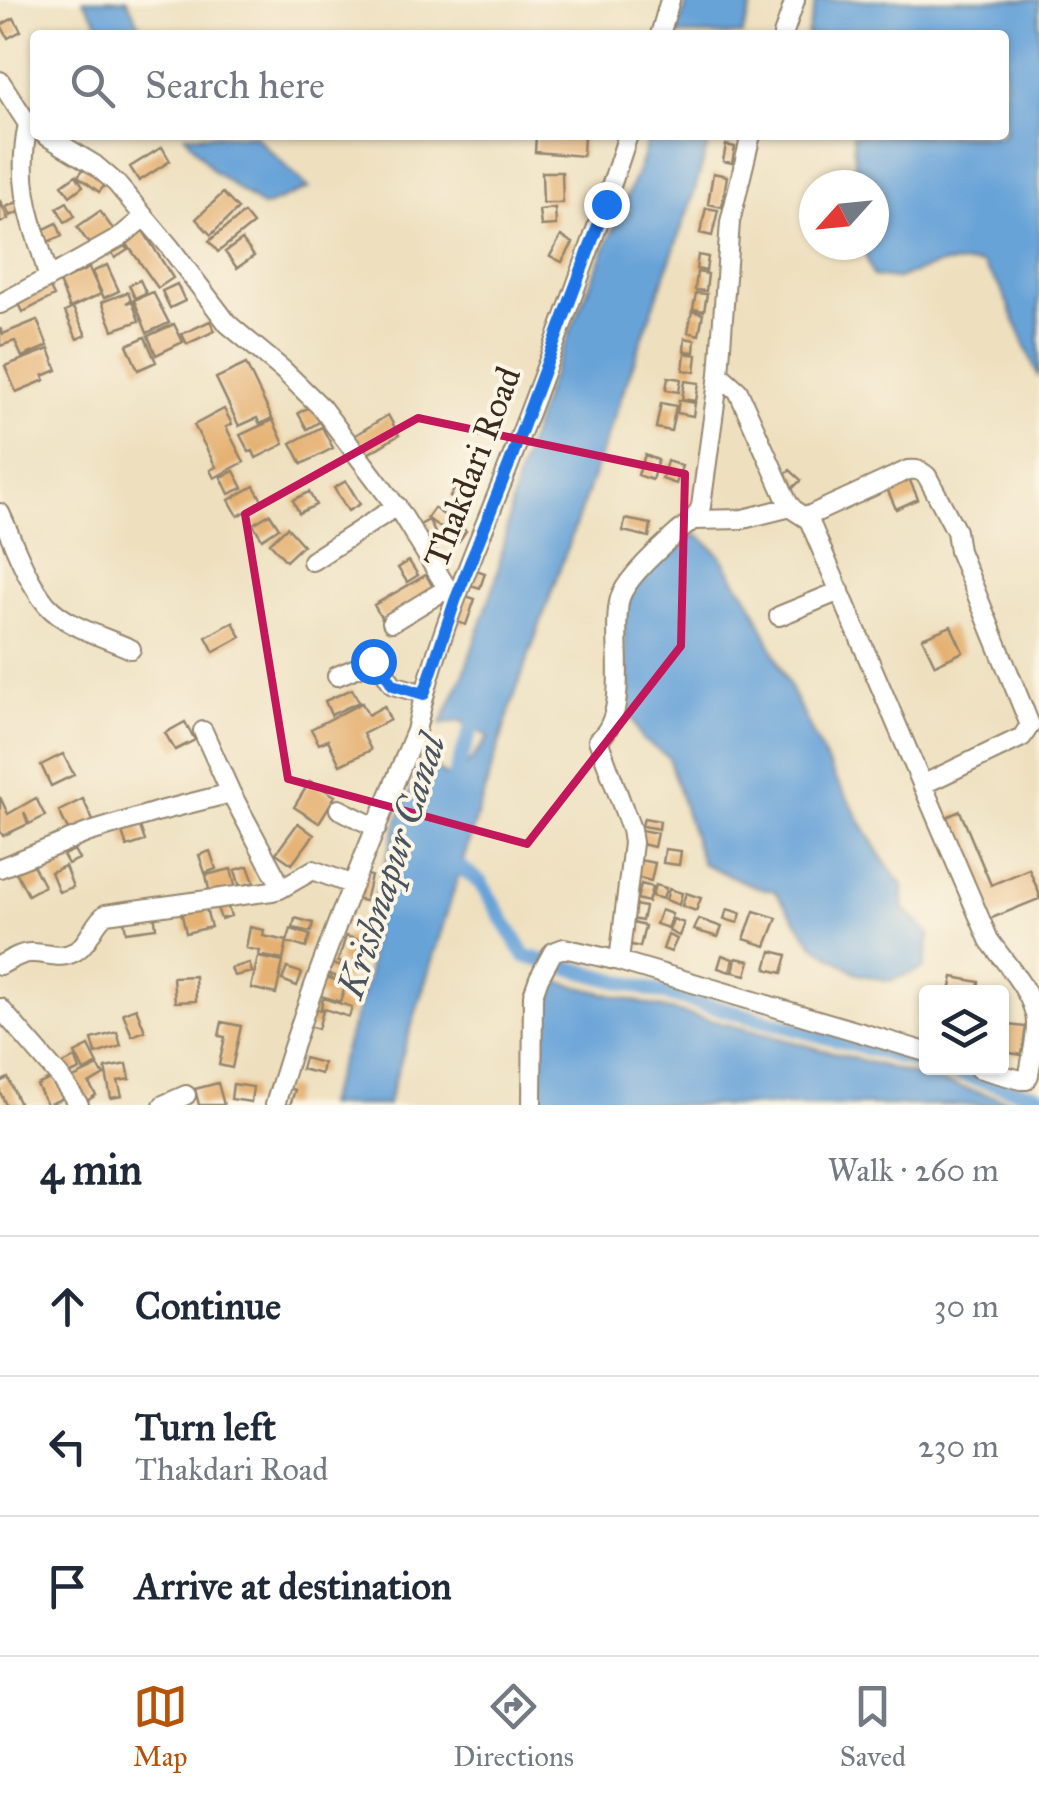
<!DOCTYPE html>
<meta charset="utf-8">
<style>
:root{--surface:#fff;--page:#f6f6f7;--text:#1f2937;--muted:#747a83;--line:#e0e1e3;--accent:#b45309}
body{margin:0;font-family:"IM FELL Great Primer",serif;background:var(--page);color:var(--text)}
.controls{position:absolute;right:30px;bottom:30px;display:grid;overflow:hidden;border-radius:10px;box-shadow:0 2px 8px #0004}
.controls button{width:90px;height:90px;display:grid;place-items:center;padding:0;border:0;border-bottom:2px solid var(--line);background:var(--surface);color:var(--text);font:50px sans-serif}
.compass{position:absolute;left:799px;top:170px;width:90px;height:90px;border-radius:50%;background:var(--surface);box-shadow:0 2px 8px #0004;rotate:243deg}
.stop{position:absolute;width:30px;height:30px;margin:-22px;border:8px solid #1a73e8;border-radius:50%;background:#fff}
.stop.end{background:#1a73e8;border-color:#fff;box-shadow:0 2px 10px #0008}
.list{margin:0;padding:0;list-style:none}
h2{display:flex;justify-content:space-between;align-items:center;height:130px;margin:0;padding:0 40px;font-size:42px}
h2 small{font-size:32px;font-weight:400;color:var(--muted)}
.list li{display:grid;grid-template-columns:65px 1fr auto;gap:30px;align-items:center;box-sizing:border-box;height:140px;padding:0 40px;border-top:2px solid var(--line)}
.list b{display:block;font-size:38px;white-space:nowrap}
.list p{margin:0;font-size:32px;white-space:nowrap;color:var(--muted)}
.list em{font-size:32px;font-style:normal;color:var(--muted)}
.icon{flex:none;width:55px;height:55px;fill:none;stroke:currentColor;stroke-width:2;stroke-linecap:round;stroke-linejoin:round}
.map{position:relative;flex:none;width:1039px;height:1105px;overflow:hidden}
.search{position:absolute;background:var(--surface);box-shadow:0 2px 8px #0004;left:30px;right:30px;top:30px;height:110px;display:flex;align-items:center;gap:25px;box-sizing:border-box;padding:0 35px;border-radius:10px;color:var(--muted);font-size:38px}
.sheet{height:550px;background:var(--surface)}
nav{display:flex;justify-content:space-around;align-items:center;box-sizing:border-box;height:140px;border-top:2px solid var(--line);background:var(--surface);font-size:28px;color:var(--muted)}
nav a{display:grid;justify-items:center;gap:5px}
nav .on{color:var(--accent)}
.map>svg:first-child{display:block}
</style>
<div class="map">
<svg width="1039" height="1105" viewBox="0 0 1039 1105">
<rect width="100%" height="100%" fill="#fcf5e5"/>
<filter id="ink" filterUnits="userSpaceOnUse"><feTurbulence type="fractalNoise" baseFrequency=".01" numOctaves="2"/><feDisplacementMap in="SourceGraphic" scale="20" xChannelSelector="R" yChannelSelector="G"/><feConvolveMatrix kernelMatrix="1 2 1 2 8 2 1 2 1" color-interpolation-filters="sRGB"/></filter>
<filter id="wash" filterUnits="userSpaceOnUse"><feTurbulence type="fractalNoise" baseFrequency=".0048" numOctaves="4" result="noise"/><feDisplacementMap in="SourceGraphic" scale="40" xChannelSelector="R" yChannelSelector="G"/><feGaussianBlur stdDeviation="2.25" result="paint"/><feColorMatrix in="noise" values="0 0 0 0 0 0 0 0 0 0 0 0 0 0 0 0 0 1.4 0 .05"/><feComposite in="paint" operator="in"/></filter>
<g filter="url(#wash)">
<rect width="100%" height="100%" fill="#eee0bf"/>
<path fill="#67a3d8" stroke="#51667b" stroke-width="2.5" d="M 83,0 L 127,0 L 141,28 L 149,35 L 107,35 Z
M 688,0 L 754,0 L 742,35 L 676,35 Z
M 816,0 L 1039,0 L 1039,378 L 1001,288 L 981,263 L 941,264 L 895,279 L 873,276 L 862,245 L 874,245 L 874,185 L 856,185 L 853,135 L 1004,135 L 1004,35 L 807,35 Z
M 185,135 L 254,135 L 309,188 L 263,207 L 213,171 Z
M 649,135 L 711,135 L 693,196 L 513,700 L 387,1105 L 326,1105 L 368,978 L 375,896 L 401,811 L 425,760 L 454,782 L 489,737 L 460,721 L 441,724 L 463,676 L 496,580 L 517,478 L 548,384 L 640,166 Z
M 693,535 L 701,537 L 721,556 L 737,583 L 750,600 L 791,690 L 834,776 L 886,864 L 903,885 L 903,908 L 930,935 L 924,968 L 890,981 L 858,974 L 814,945 L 775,891 L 753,886 L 702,863 L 668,757 L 642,739 L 631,716 L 623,617 L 633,581 L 685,538 Z
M 544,978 L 757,1032 L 1026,1105 L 646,1105 L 538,1101 L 536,996 Z"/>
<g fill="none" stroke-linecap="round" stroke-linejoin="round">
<path stroke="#67a3d8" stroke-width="15" d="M 447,800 L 478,708
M 460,867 L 481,883 L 525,956 L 926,1064
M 937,1068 L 1039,1096"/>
</g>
<g id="blocks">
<path fill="#e5b172" d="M 14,18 L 21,31 L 8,38 L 1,25 Z
M 536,135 L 584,135 L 583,156 L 535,152 Z
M 726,145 L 735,147 L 732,163 L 723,161 Z
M 162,147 L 170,161 L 139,181 L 130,167 Z
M 89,162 L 110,179 L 99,192 L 78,176 Z
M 542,172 L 562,172 L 563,203 L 543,203 Z
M 713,173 L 727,176 L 722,207 L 708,204 Z
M 76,175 L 83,186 L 70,196 L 62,185 Z
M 223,193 L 238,209 L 211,235 L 196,219 Z
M 24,199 L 28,208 L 10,216 L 6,207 Z
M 0,200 L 8,219 L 0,223 Z
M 67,202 L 75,216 L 65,222 L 57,208 Z
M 555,208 L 556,225 L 541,226 L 539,210 Z
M 706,208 L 718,210 L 712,236 L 700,233 Z
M 100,211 L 115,232 L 92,248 L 77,227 Z
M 244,213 L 253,224 L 218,252 L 209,241 Z
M 57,223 L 62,236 L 43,244 L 38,232 Z
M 140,226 L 173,278 L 158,288 L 122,237 Z
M 561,236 L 573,243 L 562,262 L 550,256 Z
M 121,240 L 128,250 L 115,258 L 109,247 Z
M 242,240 L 254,256 L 237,268 L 225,252 Z
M 698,255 L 708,257 L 706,271 L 696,269 Z
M 107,265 L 119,291 L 104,298 L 92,272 Z
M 89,268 L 101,294 L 70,308 L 59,282 Z
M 697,272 L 708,274 L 706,291 L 695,290 Z
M 140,280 L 146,293 L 135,298 L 129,285 Z
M 47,282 L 54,296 L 23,312 L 16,297 Z
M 177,284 L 185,301 L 170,308 L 162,291 Z
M 128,292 L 131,300 L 126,303 L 132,301 L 139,321 L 113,330 L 102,302 Z
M 153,292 L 169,323 L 147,333 L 134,300 Z
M 696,293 L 707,294 L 704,311 L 693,309 Z
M 73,308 L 86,335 L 77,339 L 65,312 Z
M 692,311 L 703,314 L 699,335 L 688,332 Z
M 37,320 L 48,346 L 22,357 L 15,341 L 0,346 L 0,328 L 3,334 Z
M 210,321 L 215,331 L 187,344 L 182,334 Z
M 174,324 L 183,342 L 156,355 L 148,336 Z
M 145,337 L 156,362 L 138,370 L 127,345 Z
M 685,338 L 695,340 L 694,352 L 684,351 Z
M 49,349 L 57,370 L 43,376 L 45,380 L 16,392 L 5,366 Z
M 685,353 L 697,355 L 695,372 L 683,370 Z
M 246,364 L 272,418 L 260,424 L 257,418 L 239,426 L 216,378 Z
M 668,377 L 681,379 L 679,392 L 666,390 Z
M 685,381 L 699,383 L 696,401 L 682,399 Z
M 679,400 L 695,403 L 693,416 L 677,413 Z
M 661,403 L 676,406 L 671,431 L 656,428 Z
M 312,406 L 321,421 L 307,429 L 298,413 Z
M 224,409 L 232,424 L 226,427 L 244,462 L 214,478 L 210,470 L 216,467 L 194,425 Z
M 388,415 L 399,435 L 366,455 L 354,436 Z
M 273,420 L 284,444 L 256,458 L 253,451 L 249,452 L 240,435 Z
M 322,427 L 333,448 L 302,464 L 291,443 Z
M 645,455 L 658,460 L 652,480 L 638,475 Z
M 667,461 L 682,466 L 676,484 L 662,479 Z
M 790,470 L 801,480 L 790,491 L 779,480 Z
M 234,471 L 243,488 L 229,494 L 221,477 Z
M 907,474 L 918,499 L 896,509 L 885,484 Z
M 346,481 L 360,504 L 348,511 L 334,488 Z
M 458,483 L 473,493 L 465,506 L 450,497 Z
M 254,486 L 263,502 L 238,516 L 229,500 Z
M 309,492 L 316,505 L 299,513 L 293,500 Z
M 434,508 L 466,531 L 459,541 L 427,518 Z
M 270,514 L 279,528 L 262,539 L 253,524 Z
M 625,519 L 651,524 L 649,537 L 623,531 Z
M 429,520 L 435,533 L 425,538 L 418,526 Z
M 287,527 L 303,545 L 286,561 L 270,543 Z
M 409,561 L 418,575 L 407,582 L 398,568 Z
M 476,570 L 485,573 L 480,588 L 471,585 Z
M 426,575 L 434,589 L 382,619 L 374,605 Z
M 463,595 L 475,599 L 466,625 L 454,621 Z
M 233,622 L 241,637 L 214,652 L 206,637 Z
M 951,626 L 963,652 L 935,665 L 922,638 Z
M 352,689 L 359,702 L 331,715 L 325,701 Z
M 362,703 L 368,715 L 384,706 L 390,720 L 363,734 L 371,750 L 340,765 L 328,740 L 319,744 L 311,729 Z
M 185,722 L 195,740 L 175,750 L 165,733 Z
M 63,754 L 74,775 L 51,786 L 41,765 Z
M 310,781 L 335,796 L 319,823 L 294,807 Z
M 0,797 L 8,814 L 36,798 L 45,816 L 29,824 L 24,812 L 28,824 L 3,836 L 0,831 Z
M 83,799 L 94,823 L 70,834 L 59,811 Z
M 960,811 L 991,885 L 1029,869 L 1039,893 L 1039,899 L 982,922 L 940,820 Z
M 644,818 L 660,821 L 659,829 L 642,826 Z
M 298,823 L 314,835 L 292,864 L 276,853 Z
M 139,824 L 145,841 L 127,847 L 121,830 Z
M 641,830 L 657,833 L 654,847 L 638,843 Z
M 665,849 L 681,851 L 679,865 L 663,863 Z
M 74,850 L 79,859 L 68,864 L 63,855 Z
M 210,851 L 216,869 L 205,873 L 199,855 Z
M 639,860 L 655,863 L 651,881 L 636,877 Z
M 31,861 L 44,886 L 28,895 L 15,870 Z
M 65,866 L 73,887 L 59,892 L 51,872 Z
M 248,866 L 254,882 L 240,887 L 235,870 Z
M 231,869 L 236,889 L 210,895 L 206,875 Z
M 361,873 L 371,876 L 365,901 L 354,899 Z
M 641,884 L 652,887 L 648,902 L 637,899 Z
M 655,885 L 666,888 L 663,899 L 652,896 Z
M 669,889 L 682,893 L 679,905 L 666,900 Z
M 686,893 L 701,898 L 696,911 L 682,906 Z
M 630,904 L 645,907 L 642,921 L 627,918 Z
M 205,905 L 211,927 L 186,933 L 181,911 Z
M 227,905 L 231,916 L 221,919 L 217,908 Z
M 727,909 L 741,913 L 738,923 L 724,919 Z
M 661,910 L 672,914 L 668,928 L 656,924 Z
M 154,911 L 156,928 L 126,932 L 123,915 Z
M 754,911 L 777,918 L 766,946 L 744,939 Z
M 295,918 L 313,923 L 311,932 L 293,928 Z
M 673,919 L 684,923 L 679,936 L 669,931 Z
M 699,919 L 722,927 L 718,937 L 694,930 Z
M 629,922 L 645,926 L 640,947 L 624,943 Z
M 250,927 L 264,930 L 263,936 L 287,941 L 283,960 L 259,955 L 260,951 L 246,948 Z
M 291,929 L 310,935 L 306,948 L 287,942 Z
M 668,935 L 677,939 L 671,952 L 663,949 Z
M 346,936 L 362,941 L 354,967 L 338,962 Z
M 771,951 L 787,955 L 782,973 L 766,969 Z
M 722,955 L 733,959 L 730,972 L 718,968 Z
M 258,957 L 283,962 L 276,994 L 251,988 Z
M 736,958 L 750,961 L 746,975 L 733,972 Z
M 327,962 L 351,970 L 347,980 L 323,972 Z
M 249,963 L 252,972 L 234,976 L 231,968 Z
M 287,968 L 302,973 L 297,986 L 282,980 Z
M 195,976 L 196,1001 L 175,1002 L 173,977 Z
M 323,976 L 346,983 L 340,1002 L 318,995 Z
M 953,977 L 979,982 L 978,992 L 950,992 Z
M 323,998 L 352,1007 L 349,1017 L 321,1008 Z
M 310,1007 L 323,1011 L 318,1029 L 305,1025 Z
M 136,1008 L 145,1031 L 132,1036 L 123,1013 Z
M 222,1022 L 241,1026 L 232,1068 L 219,1065 L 225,1037 L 219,1036 Z
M 1008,1025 L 1026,1027 L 1022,1055 L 1004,1052 Z
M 117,1032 L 121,1046 L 96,1054 L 92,1039 Z
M 89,1046 L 98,1064 L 84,1071 L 75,1053 Z
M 75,1058 L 80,1070 L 62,1078 L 57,1067 Z
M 304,1058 L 323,1063 L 321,1074 L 301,1069 Z
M 127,1064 L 130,1079 L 118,1081 L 122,1096 L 111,1098 L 105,1068 Z
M 98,1066 L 104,1075 L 89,1084 L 96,1095 L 82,1104 L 67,1081 Z
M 54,1077 L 64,1098 L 47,1105 L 37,1085 Z
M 8,1078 L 20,1105 L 6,1105 L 0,1092 L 0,1082 Z
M 218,1083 L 224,1105 L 199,1105 L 195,1089 Z
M 233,1084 L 253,1087 L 251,1102 L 231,1099 Z
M 285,1087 L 295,1090 L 290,1105 L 279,1105 Z"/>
</g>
</g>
<g filter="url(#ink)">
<use href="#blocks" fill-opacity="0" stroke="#94856e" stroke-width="2.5"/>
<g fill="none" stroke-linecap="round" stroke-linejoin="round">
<g stroke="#94856e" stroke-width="22">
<path id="minor" d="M 660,35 L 670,0
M 783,35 L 795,0
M 0,81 L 28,124 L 35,129
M 45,135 L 95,165 L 116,183 L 169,246 L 228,324 L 283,370 L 321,407 L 401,513 L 455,601
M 48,278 L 119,238 L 144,217
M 0,304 L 48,278 C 45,259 37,241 32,222 C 22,189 21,158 28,124
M 719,374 L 738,391 L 788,503 L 795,511 L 809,520 L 989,940 C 1005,963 1037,997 1036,1025 C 1036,1042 1031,1059 1029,1075 L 1026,1080 L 1021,1080 L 978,1068
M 0,513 C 14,543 26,580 47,605 C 67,627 105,637 131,649
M 806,517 L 908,470 C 917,469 920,470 927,476 L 956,531 L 959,551 L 1030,725 L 1022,737 L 922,785
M 693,520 L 743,519 L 791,507
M 312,561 L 397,506
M 779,616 L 840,591
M 392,622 L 448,588
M 337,676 L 373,661 L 379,663 L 393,685 L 424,694
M 203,731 L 231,793 L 276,877
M 339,809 L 377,828
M 0,868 L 87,833 L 156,812 L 231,793
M 619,961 L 633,843 L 631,829 L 598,740 C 632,714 610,635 620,598 C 626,579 660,548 676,534 C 686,525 697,519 701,506 L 719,374 L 730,222 L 751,135
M 0,965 C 9,961 20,953 30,953 C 47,952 59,961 76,951 C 90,942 93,923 106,914 L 272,891 L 280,889 L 313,870 L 353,885
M 0,1008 L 60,1077 L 79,1105
M 163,1105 L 186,1095
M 275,1105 C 312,977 365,854 416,731 C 435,639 475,552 509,465 C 551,356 592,246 628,135
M 532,1105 L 533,995 L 539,978 L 553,952 L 564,948 L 619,961 L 926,1052"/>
</g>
<use href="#minor" stroke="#fff" stroke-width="18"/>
</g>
</g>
<g fill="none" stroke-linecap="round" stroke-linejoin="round" filter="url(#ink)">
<path stroke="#1a73e8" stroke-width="12" d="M 373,661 L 379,663 L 393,685 L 424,694 L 455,601 L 510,462 L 606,204"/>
</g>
<path fill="none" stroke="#c2185b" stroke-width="8" stroke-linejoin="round" d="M 418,418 L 685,474 L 681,646 L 527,844 L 288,779 L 245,514 Z"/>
<g text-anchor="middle" stroke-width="8" stroke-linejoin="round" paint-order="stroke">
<g font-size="35" fill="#3b2a1e" stroke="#fcf5e5">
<text transform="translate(472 467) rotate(-69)" y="12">Thakdari Road</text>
</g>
<g font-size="38" font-style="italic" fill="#4a545f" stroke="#fcf5e5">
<text transform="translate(391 866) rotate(-72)" y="13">Krishnapur Canal</text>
</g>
</g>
</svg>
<div class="controls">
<button><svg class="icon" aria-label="layers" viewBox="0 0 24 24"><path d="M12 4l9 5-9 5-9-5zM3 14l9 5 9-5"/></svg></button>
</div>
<svg class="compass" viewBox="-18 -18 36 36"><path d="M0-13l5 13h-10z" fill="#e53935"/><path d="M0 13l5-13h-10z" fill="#747a83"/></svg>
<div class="stop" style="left:373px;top:661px"></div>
<div class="stop end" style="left:606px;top:204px"></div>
<div class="search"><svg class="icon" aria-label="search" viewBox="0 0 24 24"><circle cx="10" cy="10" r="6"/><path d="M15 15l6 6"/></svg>Search here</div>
</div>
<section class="sheet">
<h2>4 min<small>Walk · 260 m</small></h2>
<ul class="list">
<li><svg class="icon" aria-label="ahead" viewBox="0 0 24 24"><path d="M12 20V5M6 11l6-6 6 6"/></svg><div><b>Continue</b></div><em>30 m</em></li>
<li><svg class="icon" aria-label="left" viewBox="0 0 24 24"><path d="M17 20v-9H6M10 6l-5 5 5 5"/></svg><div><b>Turn left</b><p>Thakdari Road</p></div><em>230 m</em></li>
<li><svg class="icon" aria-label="arrive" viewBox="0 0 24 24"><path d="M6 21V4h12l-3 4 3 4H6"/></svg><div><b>Arrive at destination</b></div></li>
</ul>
</section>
<nav>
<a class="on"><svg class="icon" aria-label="map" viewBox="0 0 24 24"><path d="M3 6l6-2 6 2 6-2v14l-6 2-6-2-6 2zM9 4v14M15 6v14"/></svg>Map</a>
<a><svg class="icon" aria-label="directions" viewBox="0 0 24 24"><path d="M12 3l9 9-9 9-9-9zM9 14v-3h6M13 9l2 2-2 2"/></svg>Directions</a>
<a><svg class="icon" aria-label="saved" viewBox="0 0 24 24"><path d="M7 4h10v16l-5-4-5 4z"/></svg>Saved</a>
</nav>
